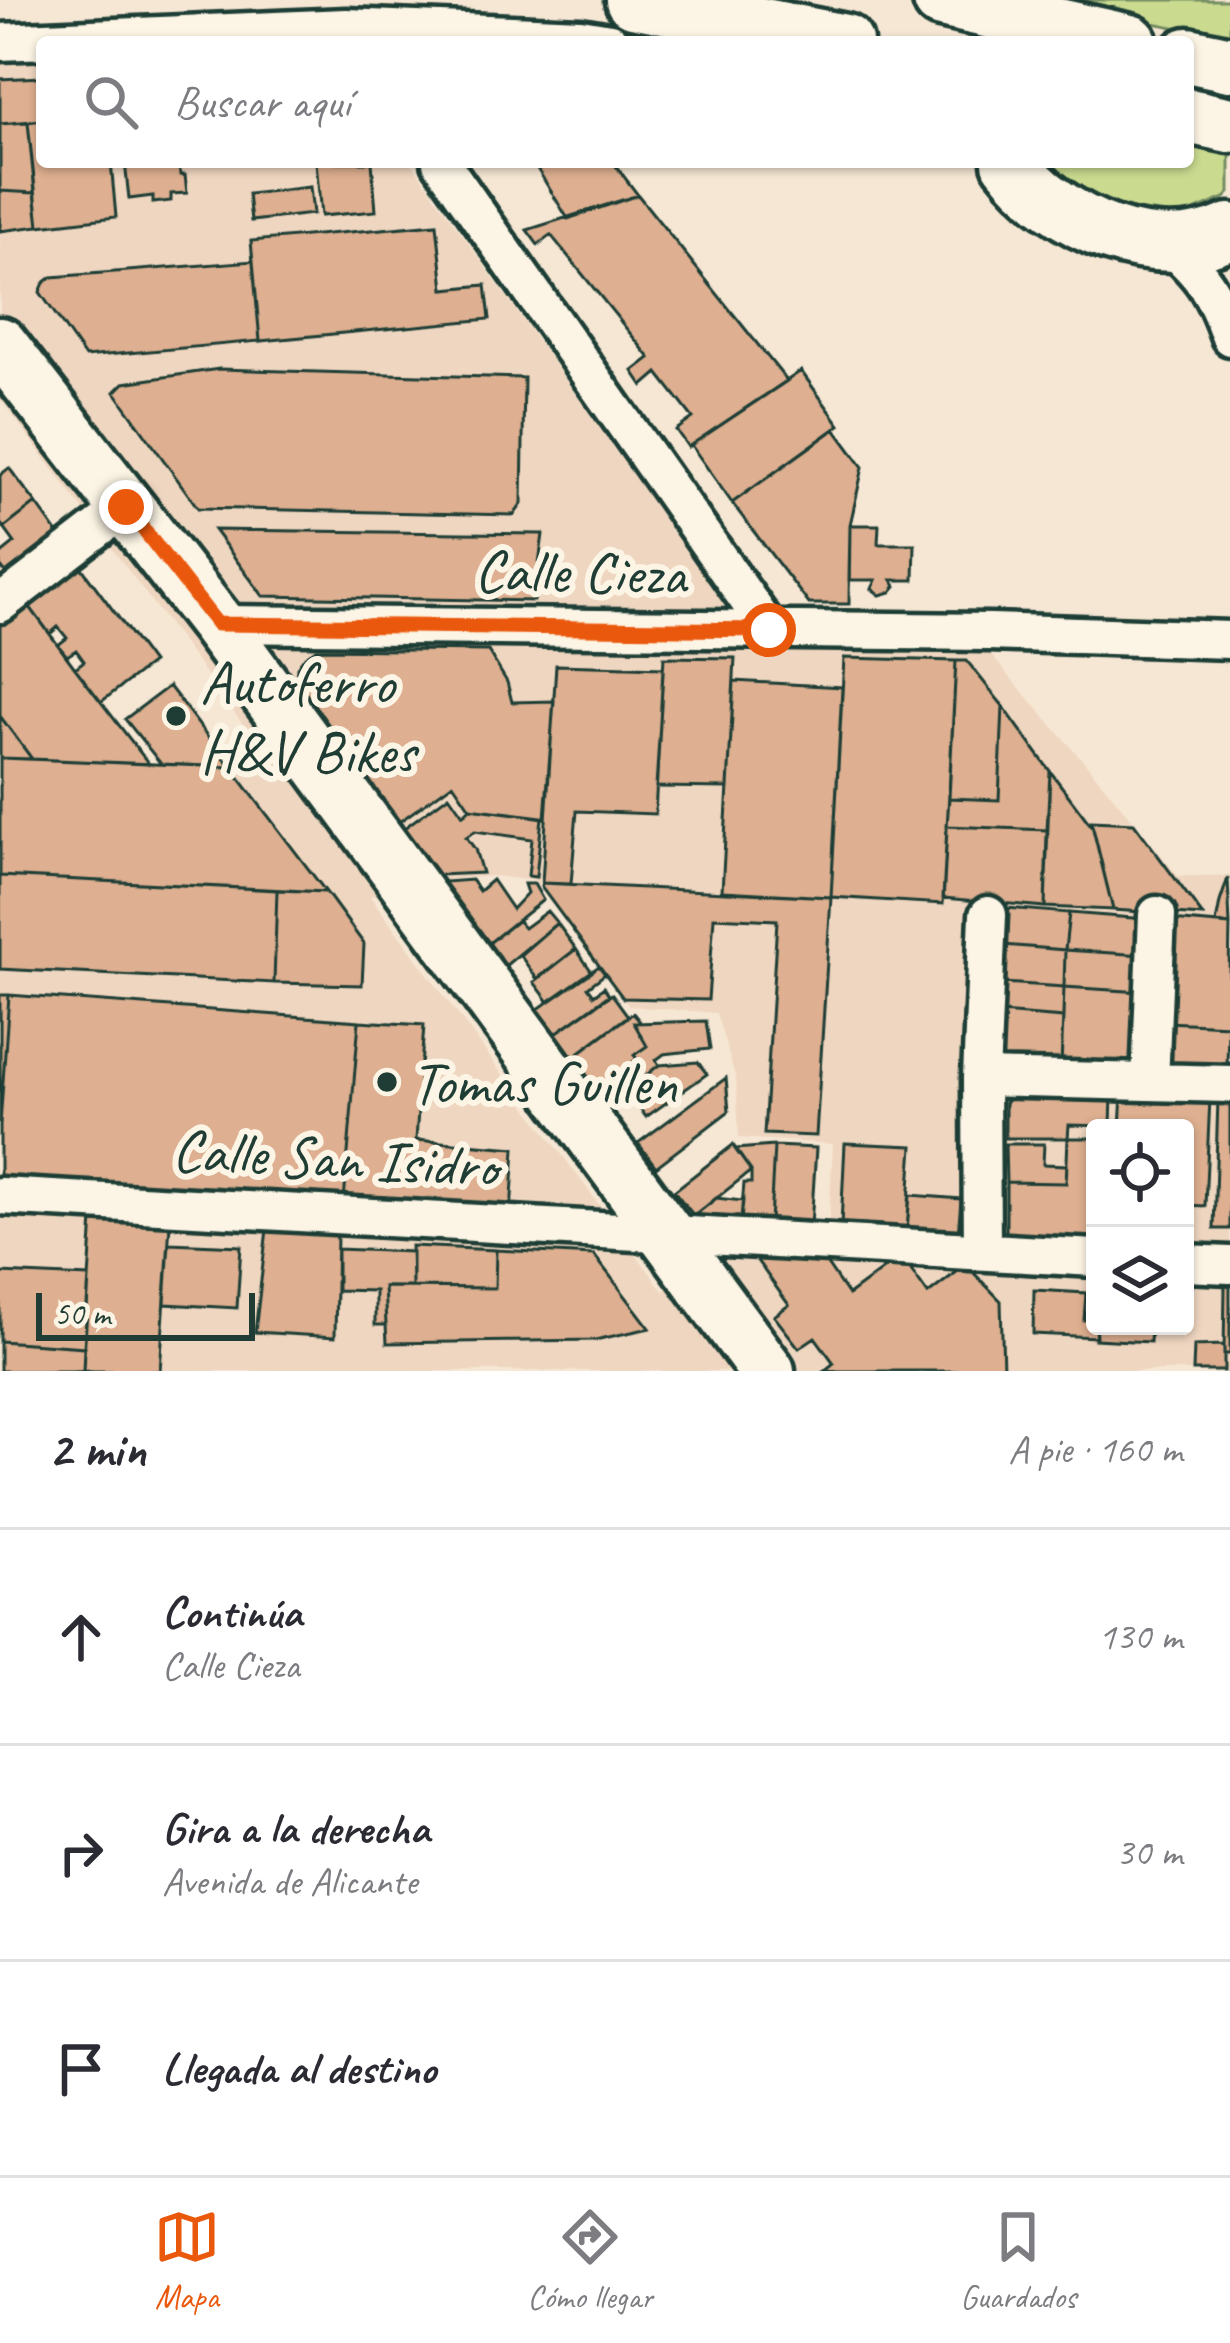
<!DOCTYPE html>
<html lang="es">
<meta charset="utf-8">
<style>
:root{--surface:#fff;--page:#f2f2f3;--text:#2b2b33;--muted:#7c7c81;--line:#e1e1e2;--accent:#ea580c}
body{margin:0;font-family:Caveat,sans-serif;background:var(--page);color:var(--text)}
.controls{position:absolute;right:36px;bottom:36px;display:grid;overflow:hidden;border-radius:12px;box-shadow:0 3px 9px #0004}
.controls button{width:108px;height:108px;display:grid;place-items:center;padding:0;border:0;border-bottom:3px solid var(--line);background:var(--surface);color:var(--text);font:60px sans-serif}
.scale{position:absolute;left:36px;bottom:30px;width:219px;box-sizing:border-box;padding-left:12px;border:6px solid #1f3d34;border-top:0;font-size:33px;line-height:42px;white-space:nowrap;color:#1f3d34;-webkit-text-stroke:9px #fcf5e5;paint-order:stroke}
.stop{position:absolute;width:36px;height:36px;margin:-27px;border:9px solid #ea580c;border-radius:50%;background:#fff}
.stop.end{background:#ea580c;border-color:#fff;box-shadow:0 3px 12px #0008}
.list{margin:0;padding:0;list-style:none}
h2{display:flex;justify-content:space-between;align-items:center;height:156px;margin:0;padding:0 48px;font-size:51px}
h2 small{font-size:39px;font-weight:400;color:var(--muted)}
.list li{display:grid;grid-template-columns:78px 1fr auto;gap:36px;align-items:center;box-sizing:border-box;height:216px;padding:0 48px;border-top:3px solid var(--line)}
.list b{display:block;font-size:45px;white-space:nowrap}
.list p{margin:0;font-size:39px;white-space:nowrap;color:var(--muted)}
.list em{font-size:39px;font-style:normal;color:var(--muted)}
.icon{flex:none;width:66px;height:66px;fill:none;stroke:currentColor;stroke-width:2;stroke-linecap:round;stroke-linejoin:round}
.map{position:relative;flex:none;width:1230px;height:1371px;overflow:hidden}
.search{position:absolute;background:var(--surface);box-shadow:0 3px 9px #0004;left:36px;right:36px;top:36px;height:132px;display:flex;align-items:center;gap:30px;box-sizing:border-box;padding:0 42px;border-radius:12px;color:var(--muted);font-size:45px}
.sheet{height:804px;background:var(--surface)}
nav{display:flex;justify-content:space-around;align-items:center;box-sizing:border-box;height:168px;border-top:3px solid var(--line);background:var(--surface);font-size:33px;color:var(--muted)}
nav a{display:grid;justify-items:center;gap:6px}
nav .on{color:var(--accent)}
.map>svg:first-child{display:block}
</style>
<div class="map">
<svg width="1230" height="1371" viewBox="0 0 1230 1371">
<rect width="100%" height="100%" fill="#f6e7d4"/>
<filter id="ink" filterUnits="userSpaceOnUse"><feTurbulence type="fractalNoise" baseFrequency=".00833" numOctaves="2"/><feDisplacementMap in="SourceGraphic" scale="24" xChannelSelector="R" yChannelSelector="G"/><feConvolveMatrix kernelMatrix="1 2 1 2 8 2 1 2 1" color-interpolation-filters="sRGB"/></filter>
<g filter="url(#ink)">
<path fill="#efd6c0" fill-rule="evenodd" d="M 0,57 L 42,57 L 42,162 L 411,162 L 726,606 L 957,616 L 1099,779 L 1178,876 L 1230,876 L 1230,1371 L 0,1371 L 0,566 L 149,764 L 276,769 L 0,398 ZM 493,876 L 535,881 L 629,1006 L 716,1013 L 736,1079 L 739,1138 L 833,1144 L 828,1236 L 684,1226 L 664,1292 L 370,896 L 433,881 ZM 1095,1128 L 1185,1128 L 1185,1326 L 1095,1326 Z"/>
<path fill="#cadb90" stroke="#748c62" stroke-width="3" d="M 1035,0 L 1230,0 L 1230,38 Z
M 1188,141 L 1230,149 L 1230,193 L 1225,198 L 1182,216 L 1136,210 L 1094,199 L 1060,176 L 1046,162 L 1188,162 Z"/>
<path fill="#deaf90" stroke="#1f3d34" stroke-width="3" d="M 42,77 L 42,120 L 0,124 L 0,79 Z
M 42,120 L 42,162 L 111,162 L 116,217 L 39,226 L 28,122 Z
M 28,122 L 35,193 L 0,191 L 0,124 Z
M 125,162 L 179,162 L 180,175 L 185,175 L 187,193 L 171,194 L 171,201 L 153,203 L 153,196 L 129,199 Z
M 316,162 L 372,162 L 376,211 L 321,216 Z
M 533,162 L 613,162 L 638,195 L 568,219 Z
M 310,187 L 313,214 L 251,221 L 248,194 Z
M 0,191 L 35,193 L 39,226 L 0,231 Z
M 638,195 L 787,381 L 688,447 L 676,430 L 693,418 L 658,373 L 643,386 L 633,371 L 650,358 L 551,235 L 538,245 L 527,230 Z
M 437,224 L 444,289 L 486,285 L 490,319 L 260,341 L 251,241 Z
M 253,261 L 260,341 L 85,357 L 40,292 L 44,283 L 52,277 Z
M 219,369 L 524,378 L 522,504 L 514,515 L 198,508 L 115,392 L 124,383 Z
M 801,371 L 840,425 L 732,503 L 691,445 Z
M 835,429 L 863,467 L 850,525 L 849,604 L 809,604 L 732,503 Z
M 9,468 L 36,503 L 4,528 L 0,523 L 0,475 Z
M 36,503 L 61,538 L 9,577 L 0,566 L 0,555 L 15,543 L 4,528 Z
M 850,525 L 879,525 L 878,544 L 915,544 L 914,580 L 892,580 L 896,586 L 891,592 L 880,595 L 872,589 L 876,580 L 849,580 Z
M 214,530 L 543,534 L 534,601 L 263,596 Z
M 76,560 L 152,663 L 101,702 L 75,668 L 84,661 L 76,650 L 67,656 L 58,645 L 67,638 L 58,627 L 50,634 L 24,599 Z
M 24,599 L 75,668 L 149,764 L 32,759 L 0,716 L 0,618 Z
M 316,649 L 488,651 L 507,682 L 512,702 L 554,701 L 545,818 L 470,808 L 453,783 L 399,822 L 296,680 L 297,667 L 305,656 Z
M 664,657 L 735,658 L 728,788 L 656,787 Z
M 844,658 L 956,661 L 943,904 L 831,897 Z
M 956,661 L 967,661 L 1003,706 L 999,800 L 949,798 Z
M 556,665 L 663,668 L 655,814 L 577,811 L 571,884 L 542,883 Z
M 734,681 L 842,687 L 831,897 L 722,891 Z
M 169,686 L 231,767 L 161,764 L 125,719 Z
M 1003,706 L 1050,771 L 1047,830 L 947,826 L 949,798 L 999,800 Z
M 0,716 L 32,759 L 0,758 Z
M 0,758 L 231,767 L 326,892 L 0,876 Z
M 1050,771 L 1093,828 L 1113,910 L 1045,907 Z
M 449,795 L 463,815 L 470,808 L 542,817 L 536,877 L 528,876 L 532,839 L 475,831 L 466,837 L 475,849 L 482,873 L 438,875 L 404,828 Z
M 1091,821 L 1134,823 L 1203,916 L 1113,910 Z
M 947,826 L 1047,830 L 1045,907 L 943,898 Z
M 0,876 L 277,890 L 274,983 L 0,969 Z
M 1228,878 L 1230,925 L 1216,923 L 1220,902 Z
M 471,880 L 479,891 L 492,880 L 512,909 L 527,893 L 524,884 L 534,884 L 543,900 L 489,943 L 444,882 Z
M 542,883 L 831,897 L 816,1136 L 764,1134 L 777,920 L 714,917 L 708,1000 L 623,998 L 541,887 Z
M 277,890 L 326,892 L 364,944 L 362,985 L 274,983 Z
M 1006,908 L 1069,913 L 1065,950 L 1003,945 Z
M 547,911 L 557,923 L 505,966 L 489,943 L 517,920 L 524,928 Z
M 1069,913 L 1145,919 L 1143,955 L 1065,950 Z
M 1171,920 L 1230,925 L 1228,1025 L 1166,1022 Z
M 557,923 L 576,949 L 537,979 L 520,955 Z
M 1003,945 L 1065,950 L 1064,987 L 1002,983 Z
M 576,949 L 592,972 L 549,1002 L 534,982 Z
M 1065,950 L 1143,955 L 1142,992 L 1064,987 Z
M 599,966 L 605,974 L 588,987 L 594,995 L 604,987 L 609,995 L 556,1033 L 538,1009 Z
M 1002,983 L 1064,987 L 1063,1018 L 1000,1013 Z
M 1064,987 L 1142,992 L 1136,1069 L 1061,1067 Z
M 612,994 L 628,1016 L 573,1057 L 556,1033 Z
M 0,995 L 9,995 L 0,1125 Z
M 9,995 L 359,1021 L 344,1201 L 0,1177 L 0,1125 Z
M 633,1013 L 641,1023 L 634,1023 L 647,1046 L 634,1055 L 637,1059 L 598,1090 L 573,1057 Z
M 1000,1013 L 1063,1018 L 1061,1067 L 1012,1066 L 997,1054 Z
M 359,1021 L 424,1025 L 416,1140 L 515,1148 L 511,1214 L 344,1201 Z
M 706,1021 L 710,1049 L 664,1054 L 656,1060 L 659,1065 L 608,1105 L 598,1090 L 637,1059 L 634,1055 L 647,1046 L 634,1023 Z
M 1166,1022 L 1228,1025 L 1227,1067 L 1164,1067 Z
M 698,1062 L 707,1074 L 646,1117 L 626,1091 L 659,1065 Z
M 726,1078 L 729,1111 L 656,1167 L 638,1143 Z
M 1017,1092 L 1112,1094 L 1111,1126 L 1069,1125 L 1068,1138 L 1005,1138 L 1005,1103 Z
M 1122,1094 L 1210,1098 L 1205,1206 L 1185,1205 L 1185,1128 L 1120,1128 Z
M 1218,1098 L 1230,1098 L 1230,1229 L 1214,1229 Z
M 1068,1138 L 1095,1138 L 1095,1238 L 1006,1235 L 1006,1182 L 1066,1183 Z
M 845,1143 L 913,1146 L 907,1230 L 841,1225 Z
M 1005,1144 L 1044,1144 L 1043,1164 L 1067,1165 L 1066,1183 L 1006,1182 Z
M 733,1145 L 751,1171 L 694,1216 L 674,1191 Z
M 774,1146 L 770,1222 L 741,1220 L 744,1183 L 751,1183 L 751,1171 L 735,1149 Z
M 774,1146 L 816,1148 L 811,1226 L 770,1222 Z
M 910,1195 L 961,1199 L 958,1235 L 907,1230 Z
M 716,1198 L 743,1201 L 741,1220 L 694,1216 Z
M 93,1218 L 170,1224 L 160,1371 L 83,1371 Z
M 267,1229 L 337,1234 L 335,1337 L 255,1332 Z
M 169,1243 L 241,1246 L 237,1308 L 165,1304 Z
M 411,1246 L 496,1250 L 495,1288 L 412,1287 Z
M 337,1249 L 412,1252 L 412,1287 L 384,1287 L 386,1325 L 375,1325 L 375,1291 L 337,1290 Z
M 496,1250 L 594,1255 L 650,1328 L 595,1340 L 387,1343 L 384,1287 L 495,1288 Z
M 750,1251 L 822,1257 L 848,1295 L 890,1264 L 908,1266 L 928,1294 L 966,1265 L 1001,1301 L 1003,1371 L 824,1371 L 834,1363 L 815,1337 L 799,1348 L 774,1316 L 789,1305 Z
M 0,1273 L 89,1277 L 84,1347 L 0,1341 Z
M 1225,1286 L 1230,1286 L 1230,1354 L 1224,1354 Z
M 1034,1290 L 1086,1293 L 1084,1320 L 1095,1320 L 1096,1337 L 1033,1334 Z
M 1096,1326 L 1151,1326 L 1150,1342 L 1095,1339 Z
M 0,1341 L 84,1347 L 83,1371 L 0,1371 Z
M 1224,1345 L 1224,1371 L 1193,1371 L 1194,1346 Z"/>
<g fill="none" stroke-linecap="round" stroke-linejoin="round">
<g stroke="#1f3d34" stroke-width="45">
<path id="minor" d="M 0,42 L 346,27 L 580,37 L 610,42
M 441,162 L 769,630
M 1168,244 C 1204,276 1214,292 1230,337
M 0,604 L 126,507
M 217,624 L 990,632 L 1230,640
M 981,1078 L 1230,1084
M 1150,1082 L 1157,915
M 0,1196 L 1095,1258
M 982,1251 L 981,1078 L 988,915
M 1185,1263 L 1230,1265"/>
</g>
<g stroke="#1f3d34" stroke-width="63">
<path id="primary" d="M 633,0 L 845,42
M 941,0 L 1130,42
M 1188,55 L 1230,64
M 1188,116 L 1230,125
M 1010,162 C 1058,225 1154,266 1230,231
M 0,345 L 217,624 L 767,1371"/>
</g>
<use href="#minor" stroke="#fcf5e5" stroke-width="36"/>
<use href="#primary" stroke="#fcf5e5" stroke-width="54"/>
</g>
</g>
<g fill="none" stroke-linecap="round" stroke-linejoin="round" filter="url(#ink)">
<path stroke="#ea580c" stroke-width="15" d="M 126,507 L 217,624 L 769,630"/>
</g>
<g fill="#1f3d34" stroke="#fcf5e5" stroke-width="4.5">
<circle cx="176" cy="716" r="12"/>
<circle cx="387" cy="1082" r="12"/>
</g>
<g text-anchor="middle" stroke-width="12" stroke-linejoin="round" paint-order="stroke">
<g font-size="60" fill="#1f3d34" stroke="#fcf5e5">
<text transform="translate(580 571) rotate(1)" y="21">Calle Cieza</text>
<text transform="translate(335 1157) rotate(3)" y="21">Calle San Isidro</text>
</g>
<g font-size="60" fill="#1f3d34" stroke="#fcf5e5" text-anchor="start">
<text x="200" y="703">Autoferro<tspan x="200" dy="69">H&amp;V Bikes</tspan></text>
<text x="411" y="1103">Tomas Guillen</text>
</g>
</g>
</svg>
<div class="controls">
<button><svg class="icon" aria-label="locate" viewBox="0 0 24 24"><circle cx="12" cy="12" r="6"/><path d="M12 2v4M12 18v4M2 12h4M18 12h4"/></svg></button>
<button><svg class="icon" aria-label="layers" viewBox="0 0 24 24"><path d="M12 4l9 5-9 5-9-5zM3 14l9 5 9-5"/></svg></button>
</div>
<div class="scale">50 m</div>
<div class="stop" style="left:769px;top:630px"></div>
<div class="stop end" style="left:126px;top:507px"></div>
<div class="search"><svg class="icon" aria-label="search" viewBox="0 0 24 24"><circle cx="10" cy="10" r="6"/><path d="M15 15l6 6"/></svg>Buscar aquí</div>
</div>
<section class="sheet">
<h2>2 min<small>A pie · 160 m</small></h2>
<ul class="list">
<li><svg class="icon" aria-label="ahead" viewBox="0 0 24 24"><path d="M12 20V5M6 11l6-6 6 6"/></svg><div><b>Continúa</b><p>Calle Cieza</p></div><em>130 m</em></li>
<li><svg class="icon" aria-label="right" viewBox="0 0 24 24"><path d="M7 20v-9h11M14 6l5 5-5 5"/></svg><div><b>Gira a la derecha</b><p>Avenida de Alicante</p></div><em>30 m</em></li>
<li><svg class="icon" aria-label="arrive" viewBox="0 0 24 24"><path d="M6 21V4h12l-3 4 3 4H6"/></svg><div><b>Llegada al destino</b></div></li>
</ul>
</section>
<nav>
<a class="on"><svg class="icon" aria-label="map" viewBox="0 0 24 24"><path d="M3 6l6-2 6 2 6-2v14l-6 2-6-2-6 2zM9 4v14M15 6v14"/></svg>Mapa</a>
<a><svg class="icon" aria-label="directions" viewBox="0 0 24 24"><path d="M12 3l9 9-9 9-9-9zM9 14v-3h6M13 9l2 2-2 2"/></svg>Cómo llegar</a>
<a><svg class="icon" aria-label="saved" viewBox="0 0 24 24"><path d="M7 4h10v16l-5-4-5 4z"/></svg>Guardados</a>
</nav>
